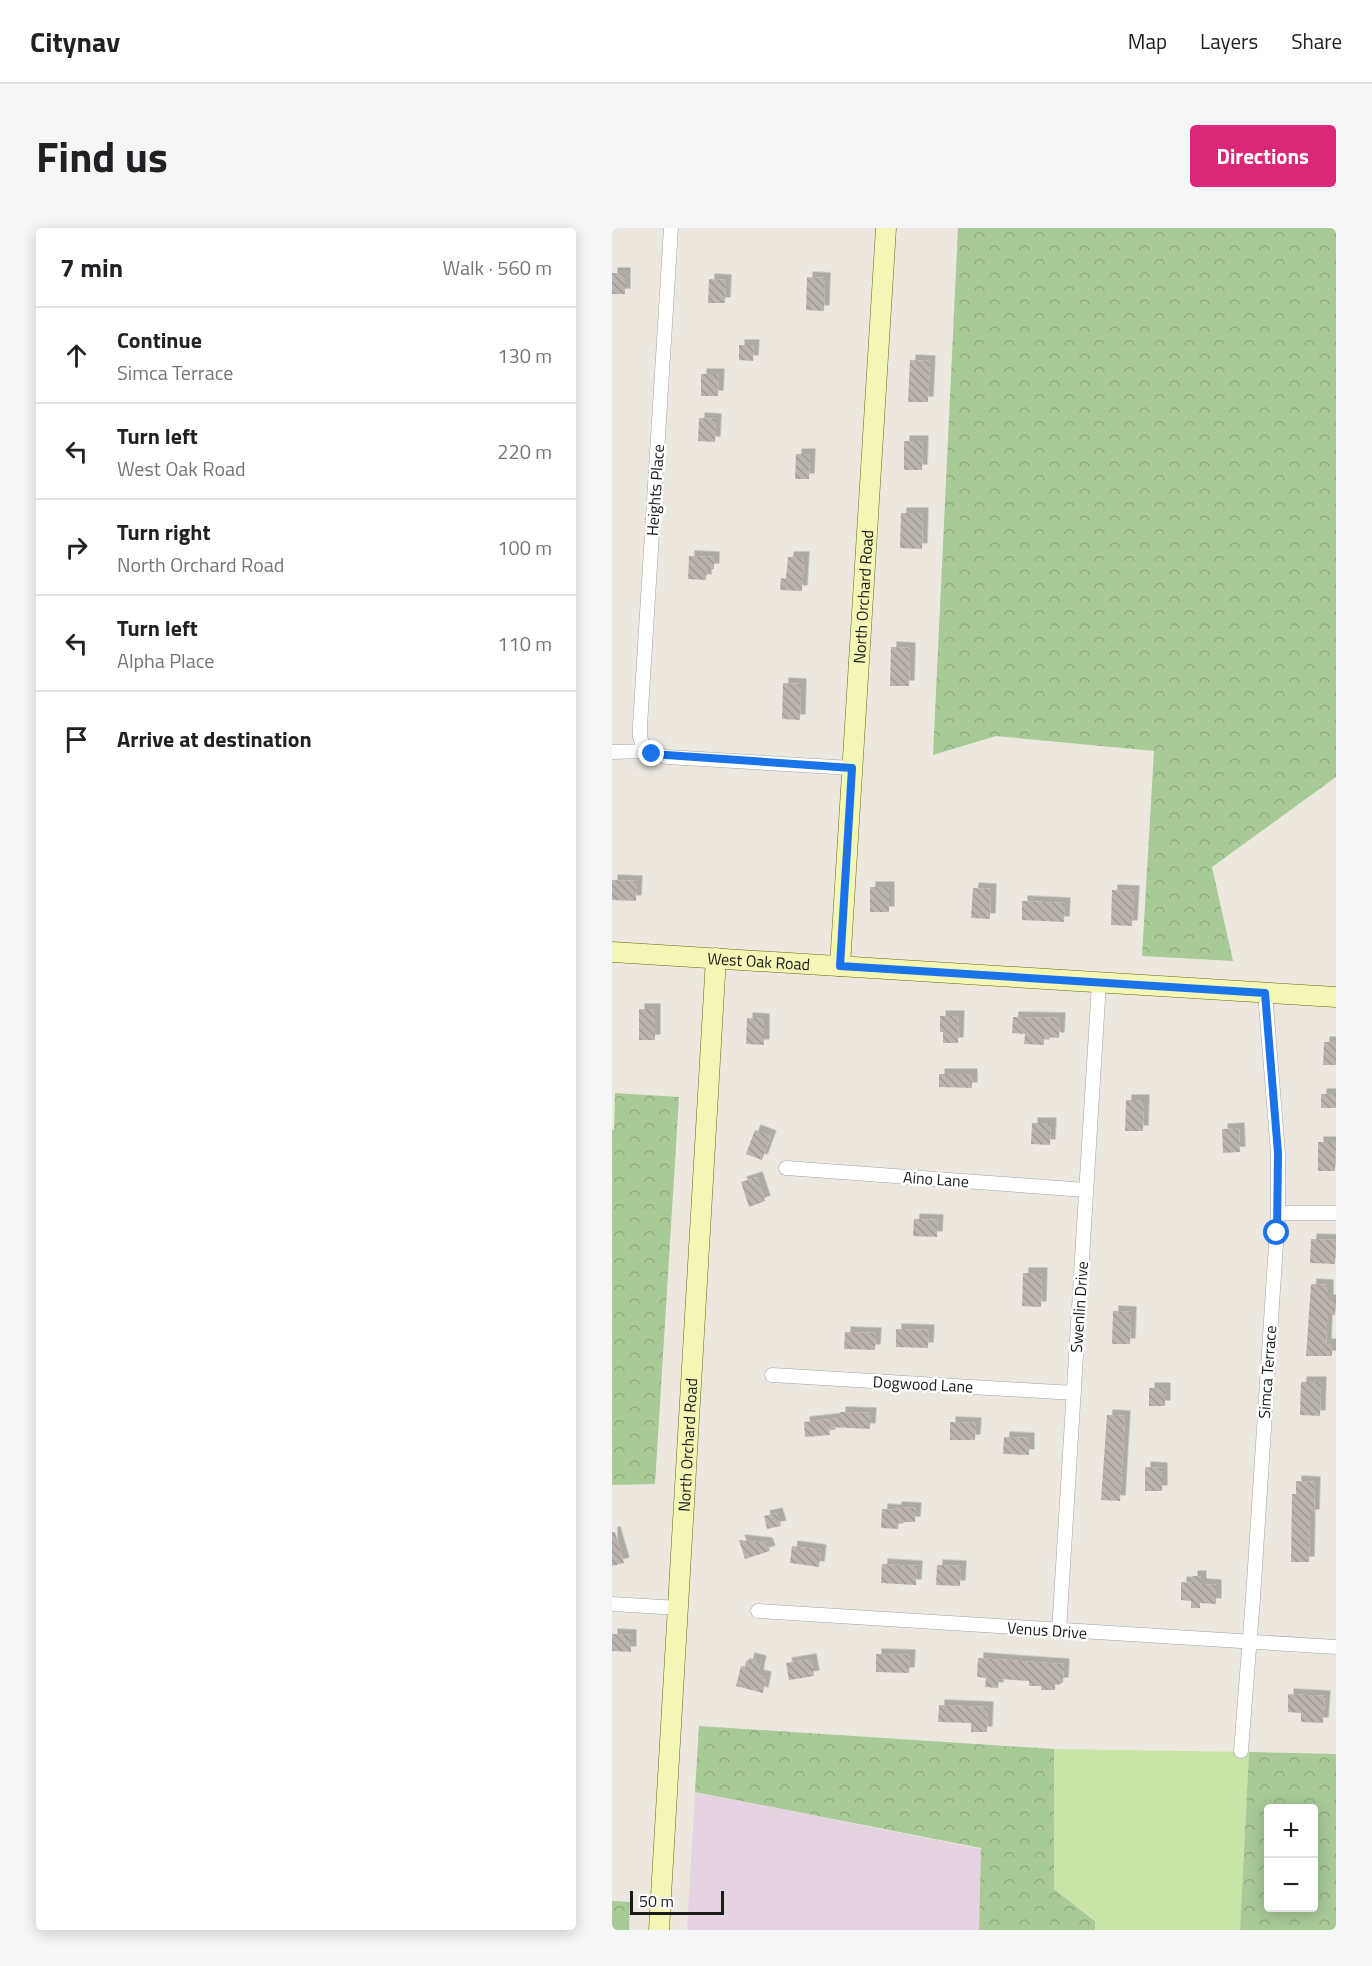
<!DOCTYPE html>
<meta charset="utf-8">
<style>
:root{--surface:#fff;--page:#f6f6f6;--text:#202124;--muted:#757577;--line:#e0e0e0;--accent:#db2777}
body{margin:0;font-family:"Titillium Web",sans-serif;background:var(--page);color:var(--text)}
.controls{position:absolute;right:18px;bottom:18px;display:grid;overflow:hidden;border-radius:6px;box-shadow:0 3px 15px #0003}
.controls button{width:54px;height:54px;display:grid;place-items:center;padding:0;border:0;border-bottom:2px solid var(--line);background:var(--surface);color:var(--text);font:30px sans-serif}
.scale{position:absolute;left:18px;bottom:15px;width:94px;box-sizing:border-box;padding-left:6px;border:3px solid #1b1b1b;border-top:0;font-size:16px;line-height:21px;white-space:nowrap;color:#1b1b1b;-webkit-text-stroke:4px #fff;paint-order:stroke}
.stop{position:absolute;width:18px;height:18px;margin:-14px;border:4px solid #1a73e8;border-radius:50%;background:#fff}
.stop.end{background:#1a73e8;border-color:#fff;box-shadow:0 2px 6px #0008}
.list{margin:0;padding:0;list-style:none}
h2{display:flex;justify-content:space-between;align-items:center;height:78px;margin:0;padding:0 24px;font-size:26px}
h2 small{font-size:20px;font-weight:400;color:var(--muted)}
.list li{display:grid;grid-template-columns:39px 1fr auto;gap:18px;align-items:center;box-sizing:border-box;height:96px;padding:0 24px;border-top:2px solid var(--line)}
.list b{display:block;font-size:22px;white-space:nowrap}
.list p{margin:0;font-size:20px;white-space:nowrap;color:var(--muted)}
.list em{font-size:20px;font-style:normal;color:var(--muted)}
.icon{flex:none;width:33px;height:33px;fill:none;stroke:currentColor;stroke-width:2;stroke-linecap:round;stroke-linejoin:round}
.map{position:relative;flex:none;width:724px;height:1702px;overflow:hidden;border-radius:6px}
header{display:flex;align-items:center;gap:36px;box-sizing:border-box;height:84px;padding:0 30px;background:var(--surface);border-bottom:2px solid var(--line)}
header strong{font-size:28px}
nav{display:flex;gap:33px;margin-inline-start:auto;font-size:21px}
.intro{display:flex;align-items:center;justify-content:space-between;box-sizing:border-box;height:144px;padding:0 36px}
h1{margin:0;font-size:42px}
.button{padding:15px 27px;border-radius:6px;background:var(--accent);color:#fff;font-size:21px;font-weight:700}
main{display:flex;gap:36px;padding:0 36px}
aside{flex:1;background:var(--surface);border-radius:6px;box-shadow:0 3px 15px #0003}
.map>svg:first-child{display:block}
</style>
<header>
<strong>Citynav</strong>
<nav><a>Map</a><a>Layers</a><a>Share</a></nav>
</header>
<div class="intro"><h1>Find us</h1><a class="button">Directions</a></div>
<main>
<aside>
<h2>7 min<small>Walk · 560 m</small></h2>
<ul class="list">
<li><svg class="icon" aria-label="ahead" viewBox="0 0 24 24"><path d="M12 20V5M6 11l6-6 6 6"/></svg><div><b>Continue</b><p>Simca Terrace</p></div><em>130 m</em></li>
<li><svg class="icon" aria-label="left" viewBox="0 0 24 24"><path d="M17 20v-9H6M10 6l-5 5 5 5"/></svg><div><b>Turn left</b><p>West Oak Road</p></div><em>220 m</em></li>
<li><svg class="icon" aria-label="right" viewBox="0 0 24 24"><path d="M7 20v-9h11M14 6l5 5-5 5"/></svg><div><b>Turn right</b><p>North Orchard Road</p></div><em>100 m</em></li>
<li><svg class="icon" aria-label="left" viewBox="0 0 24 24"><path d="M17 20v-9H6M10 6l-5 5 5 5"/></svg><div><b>Turn left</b><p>Alpha Place</p></div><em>110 m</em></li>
<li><svg class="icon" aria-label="arrive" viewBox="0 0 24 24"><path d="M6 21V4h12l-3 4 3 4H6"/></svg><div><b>Arrive at destination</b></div></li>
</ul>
</aside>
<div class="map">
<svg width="724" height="1702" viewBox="0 0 724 1702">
<defs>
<pattern id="forest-crowns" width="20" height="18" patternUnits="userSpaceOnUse" patternTransform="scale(1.5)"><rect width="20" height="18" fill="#a7ca97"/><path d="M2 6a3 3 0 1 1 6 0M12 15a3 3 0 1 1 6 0" fill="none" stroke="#8fad82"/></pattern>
<pattern id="building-back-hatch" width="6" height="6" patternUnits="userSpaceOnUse" patternTransform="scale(1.5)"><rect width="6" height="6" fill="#bcb3ad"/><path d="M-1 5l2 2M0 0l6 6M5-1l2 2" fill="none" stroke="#a19994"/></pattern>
<filter id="shadow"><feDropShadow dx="5.5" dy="-5.5" stdDeviation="0" flood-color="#0004"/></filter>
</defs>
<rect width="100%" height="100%" fill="#ece8e0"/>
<path fill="#e5d3e2" d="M 83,1564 L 369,1621 L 367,1702 L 75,1702 Z"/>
<path fill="#c8e5a7" d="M 442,1521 L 637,1524 L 628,1702 L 483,1702 L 483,1692 L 442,1661 Z"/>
<path fill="url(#forest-crowns)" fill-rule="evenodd" d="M 346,0 L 724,0 L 724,549 L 600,639 L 621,733 L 530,728 L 542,523 L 384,508 L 321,527 Z
M 3,865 L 67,869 L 43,1256 L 0,1257 L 0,902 L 2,902 Z
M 87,1498 L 442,1521 L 442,1661 L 483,1693 L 483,1702 L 367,1702 L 369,1620 L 83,1564 Z
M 637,1524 L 724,1526 L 724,1702 L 628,1702 ZM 656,1580 L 702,1580 L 702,1680 L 656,1680 Z
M 0,1673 L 18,1674 L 17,1702 L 0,1702 Z"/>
<path fill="url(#building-back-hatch)" filter="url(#shadow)" d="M 0,45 L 13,45 L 13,66 L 0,66 Z
M 195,49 L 213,50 L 212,83 L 194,82 Z
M 97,51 L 114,52 L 113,75 L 96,75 Z
M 127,117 L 142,117 L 141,133 L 127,132 Z
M 298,132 L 318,133 L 316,174 L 296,174 Z
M 89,146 L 107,146 L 106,168 L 89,168 Z
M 87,190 L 104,191 L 103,214 L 86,213 Z
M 292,213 L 311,213 L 310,242 L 292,242 Z
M 184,226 L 198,226 L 197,251 L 183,251 Z
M 289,285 L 311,285 L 310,321 L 288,320 Z
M 77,328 L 102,329 L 102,341 L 95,341 L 94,352 L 76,351 Z
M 176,329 L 192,329 L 190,363 L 168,362 L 169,350 L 174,351 Z
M 279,419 L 298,420 L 297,458 L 278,458 Z
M 171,455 L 189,456 L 188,492 L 170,491 Z
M 0,652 L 25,653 L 24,673 L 0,672 Z
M 258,659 L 277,659 L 277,684 L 258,684 Z
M 361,660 L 379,661 L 378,691 L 359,690 Z
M 500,662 L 522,663 L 520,698 L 499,697 Z
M 410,673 L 453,675 L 452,694 L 410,692 Z
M 27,781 L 43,781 L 43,812 L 27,812 Z
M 328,788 L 347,788 L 346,815 L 331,815 L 331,804 L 328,804 Z
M 401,789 L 448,790 L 447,810 L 432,809 L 432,817 L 412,816 L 413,806 L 400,805 Z
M 135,790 L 152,791 L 152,817 L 134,816 Z
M 712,814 L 724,814 L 724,837 L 711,837 Z
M 327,846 L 360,846 L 360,860 L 327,859 Z
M 709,866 L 724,866 L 724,880 L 709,880 Z
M 514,872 L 532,872 L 531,903 L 513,903 Z
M 420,895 L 439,895 L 438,917 L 419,916 Z
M 627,900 L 628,924 L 611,925 L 610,901 Z
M 143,902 L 159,908 L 150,932 L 134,926 Z
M 706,914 L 724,914 L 723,943 L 706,943 Z
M 145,949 L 153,973 L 137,979 L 129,954 Z
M 302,991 L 326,992 L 325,1009 L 301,1008 Z
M 699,1011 L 724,1012 L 723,1036 L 698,1035 Z
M 411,1045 L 430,1045 L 429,1079 L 410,1078 Z
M 699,1056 L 716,1057 L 716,1072 L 724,1072 L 723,1087 L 716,1087 L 715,1091 L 714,1116 L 720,1116 L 720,1128 L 694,1128 Z
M 501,1083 L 519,1084 L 518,1116 L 500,1116 Z
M 284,1101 L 317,1102 L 316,1120 L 284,1119 Z
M 233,1104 L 264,1105 L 263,1122 L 232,1121 Z
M 689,1154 L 709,1154 L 708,1188 L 688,1187 Z
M 537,1160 L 553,1160 L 553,1178 L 537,1178 Z
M 228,1184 L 259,1185 L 258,1201 L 217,1199 L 218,1207 L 193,1209 L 192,1194 L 228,1190 Z
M 495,1187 L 513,1188 L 508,1273 L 489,1272 Z
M 338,1194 L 364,1195 L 363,1212 L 338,1212 Z
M 392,1209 L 417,1210 L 417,1227 L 391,1226 Z
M 533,1239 L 550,1240 L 550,1263 L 533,1263 Z
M 684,1253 L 703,1254 L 702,1287 L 698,1287 L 697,1334 L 679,1334 L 680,1266 L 684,1266 Z
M 284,1279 L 304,1280 L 303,1294 L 287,1294 L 286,1301 L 269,1300 L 270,1281 L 284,1282 Z
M 165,1285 L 169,1298 L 155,1301 L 152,1288 Z
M 0,1304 L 3,1304 L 12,1335 L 0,1338 Z
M 127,1312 L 155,1315 L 158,1323 L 133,1331 Z
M 180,1318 L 209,1322 L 207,1339 L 178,1335 Z
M 270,1336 L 305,1338 L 304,1357 L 269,1355 Z
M 325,1337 L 349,1338 L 348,1358 L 324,1357 Z
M 580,1348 L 589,1348 L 589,1356 L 604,1357 L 604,1376 L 588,1375 L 588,1380 L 579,1380 L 579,1373 L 569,1372 L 569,1354 L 580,1355 Z
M 0,1406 L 19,1407 L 19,1424 L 0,1423 Z
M 264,1426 L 298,1427 L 297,1445 L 264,1444 Z
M 137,1430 L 149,1433 L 146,1447 L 154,1449 L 151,1465 L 124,1458 L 129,1438 L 135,1439 Z
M 366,1430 L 452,1436 L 451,1455 L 443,1455 L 443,1462 L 429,1462 L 429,1458 L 417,1458 L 417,1453 L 387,1451 L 386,1460 L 373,1459 L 374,1450 L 365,1449 Z
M 199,1431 L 202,1448 L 177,1452 L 174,1435 Z
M 676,1466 L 713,1468 L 711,1495 L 689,1494 L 689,1485 L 676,1484 Z
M 327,1477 L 376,1479 L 375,1504 L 359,1504 L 359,1495 L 326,1494 Z"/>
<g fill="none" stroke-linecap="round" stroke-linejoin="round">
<g stroke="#a2a2a2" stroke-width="15">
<path id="street" d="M 33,523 L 28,509 L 28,498 L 59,0
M 0,524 L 33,523 L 55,529 L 240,540
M 174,940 L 474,962
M 666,985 L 724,985
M 160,1147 L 462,1165
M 0,1376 L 67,1380
M 146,1383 L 724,1419
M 447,1403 L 487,755
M 629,1523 L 641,1370 L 666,985 L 666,925 L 653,765"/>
</g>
<g stroke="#636a09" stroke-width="21">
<g id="secondary">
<path id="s1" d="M 0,724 L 724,769"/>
<path id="s2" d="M 228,738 L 274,0"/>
<path id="s3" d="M 47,1702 L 104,730"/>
</g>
</g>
<use href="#street" stroke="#fff" stroke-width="14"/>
<use href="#secondary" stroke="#f4f6b5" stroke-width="20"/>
</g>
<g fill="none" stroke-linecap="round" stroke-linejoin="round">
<path stroke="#1a73e8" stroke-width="8" d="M 40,526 L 240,540 L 228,738 L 653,765 L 666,925 L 665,1005"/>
</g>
<g text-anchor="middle" stroke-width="5" stroke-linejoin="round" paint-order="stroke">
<g font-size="16" fill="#1b1b1b" stroke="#fff">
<text transform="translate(43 262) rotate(-86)" y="6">Heights Place</text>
<text dy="6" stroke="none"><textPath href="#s2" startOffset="370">North Orchard Road</textPath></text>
<text dy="6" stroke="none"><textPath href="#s1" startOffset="147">West Oak Road</textPath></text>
<text transform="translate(324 951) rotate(4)" y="6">Aino Lane</text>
<text transform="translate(467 1079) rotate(-86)" y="6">Swenlin Drive</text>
<text transform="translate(655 1144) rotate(-86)" y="6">Simca Terrace</text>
<text transform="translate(311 1156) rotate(3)" y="6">Dogwood Lane</text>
<text dy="6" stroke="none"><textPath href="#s3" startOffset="486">North Orchard Road</textPath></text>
<text transform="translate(435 1402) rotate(4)" y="6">Venus Drive</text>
</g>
</g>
</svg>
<div class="controls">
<button>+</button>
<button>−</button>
</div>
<div class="scale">50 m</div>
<div class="stop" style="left:665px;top:1005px"></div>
<div class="stop end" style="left:40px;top:526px"></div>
</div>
</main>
